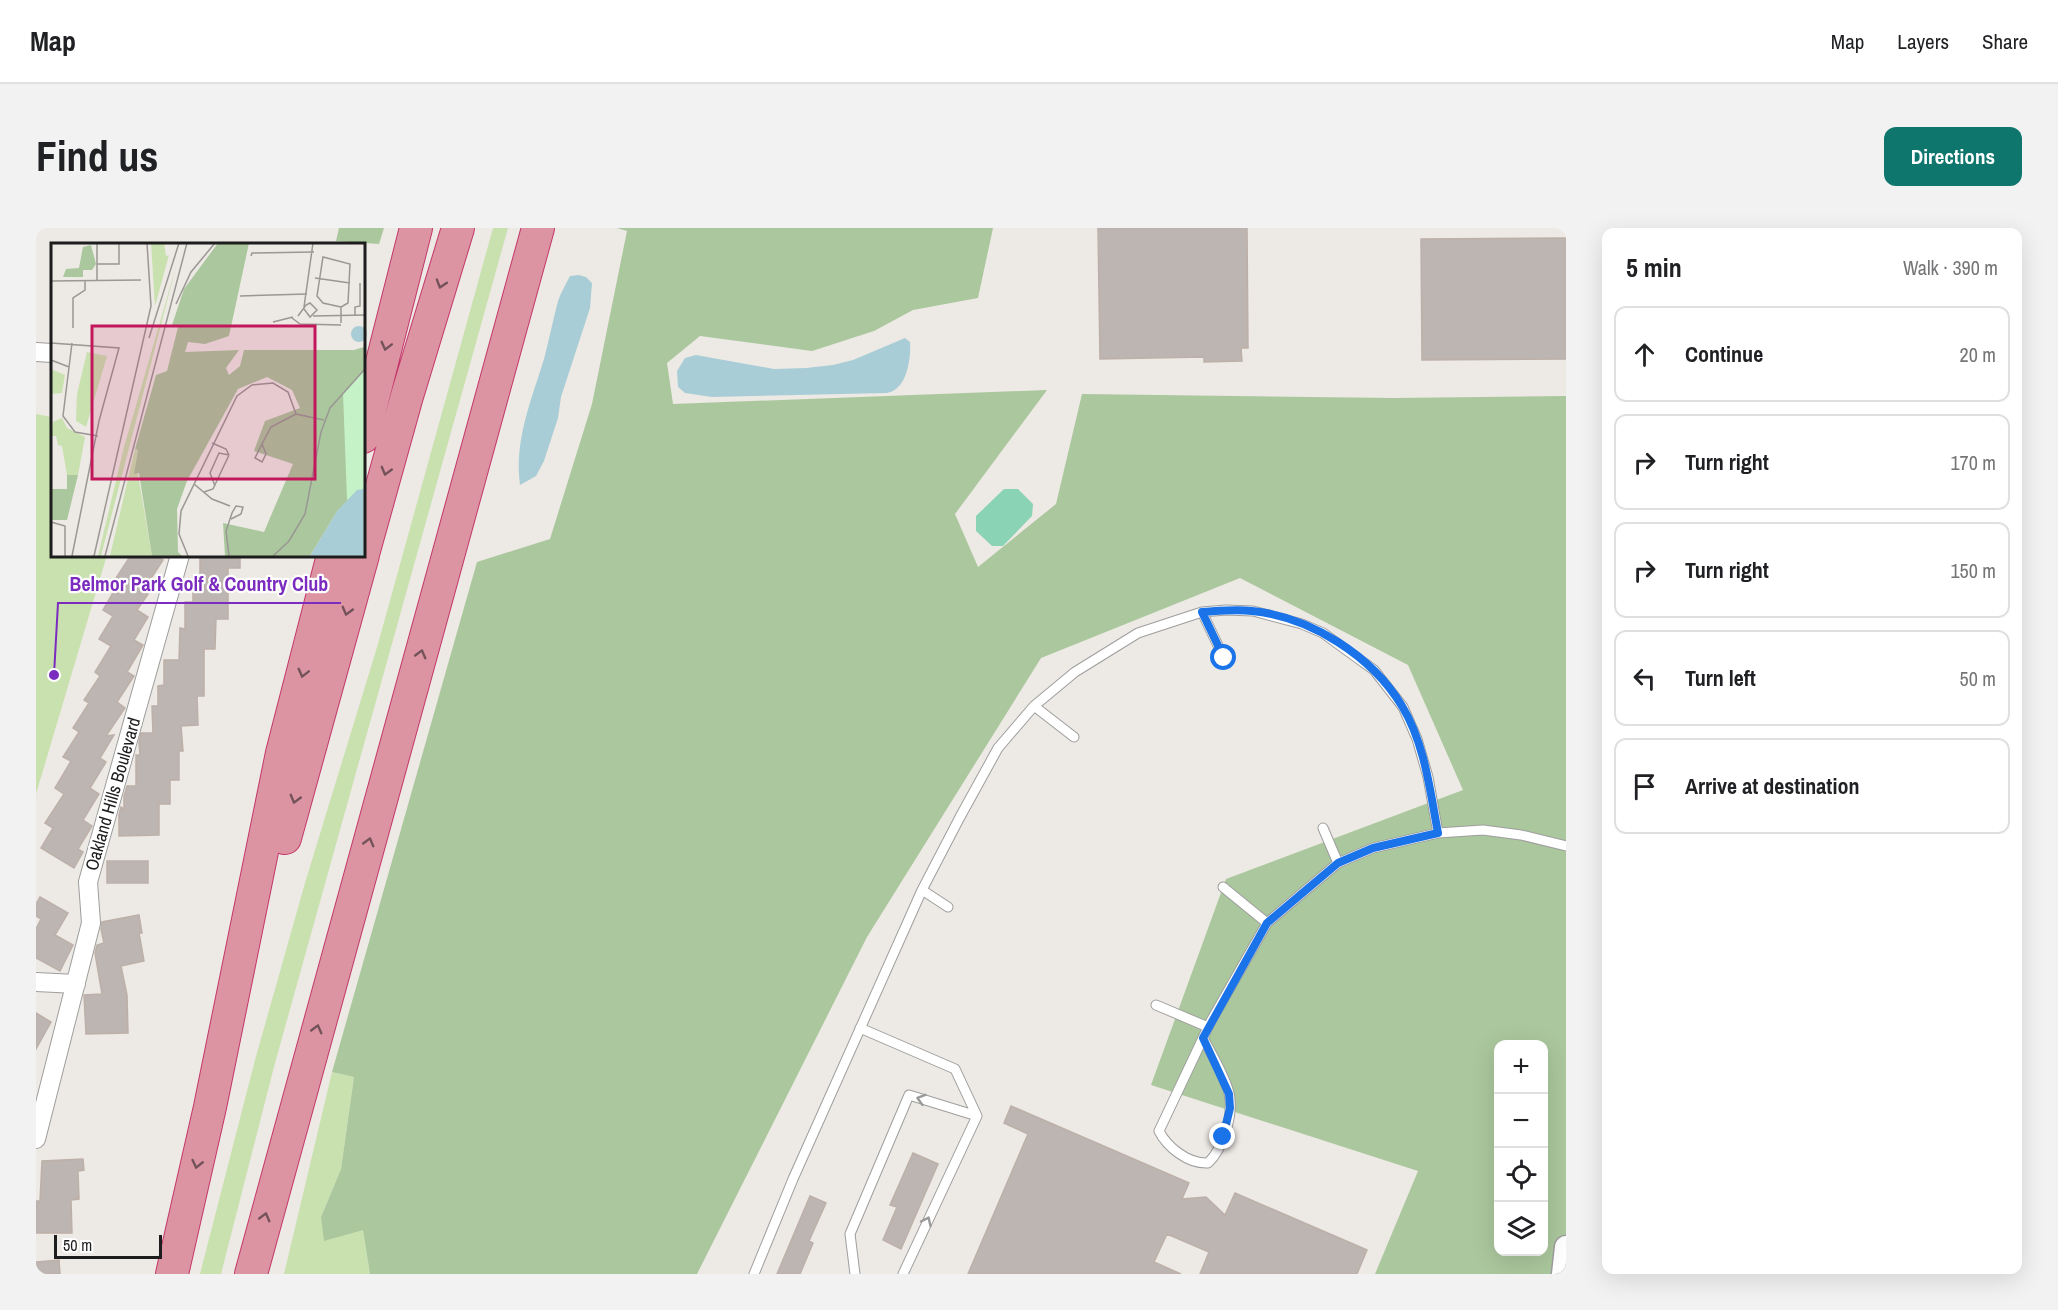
<!DOCTYPE html>
<meta charset="utf-8">
<style>
:root{--surface:#fff;--page:#f2f2f2;--text:#202124;--muted:#757577;--line:#e0e0e0;--accent:#0f766e}
body{margin:0;font-family:"Archivo Narrow",sans-serif;background:var(--page);color:var(--text)}
.controls{position:absolute;right:18px;bottom:18px;display:grid;overflow:hidden;border-radius:12px;box-shadow:0 6px 24px #0002}
.controls button{width:54px;height:54px;display:grid;place-items:center;padding:0;border:0;border-bottom:2px solid var(--line);background:var(--surface);color:var(--text);font:30px sans-serif}
.scale{position:absolute;left:18px;bottom:15px;width:108px;box-sizing:border-box;padding-left:6px;border:3px solid #1d1d1d;border-top:0;font-size:16px;line-height:21px;white-space:nowrap;color:#1d1d1d;-webkit-text-stroke:4px #fff;paint-order:stroke}
.stop{position:absolute;width:18px;height:18px;margin:-14px;border:4px solid #1a73e8;border-radius:50%;background:#fff}
.stop.end{background:#1a73e8;border-color:#fff;box-shadow:0 2px 6px #0008}
.list{margin:0;padding:0;list-style:none}
h2{display:flex;justify-content:space-between;align-items:center;height:78px;margin:0;padding:0 24px;font-size:26px}
h2 small{font-size:20px;font-weight:400;color:var(--muted)}
.list li{display:grid;grid-template-columns:39px 1fr auto;gap:18px;align-items:center;box-sizing:border-box;height:96px;margin:0 12px 12px;padding:0 12px;border:2px solid var(--line);border-radius:12px}
.list b{display:block;font-size:22px;white-space:nowrap}
.list em{font-size:20px;font-style:normal;color:var(--muted)}
.icon{flex:none;width:33px;height:33px;fill:none;stroke:currentColor;stroke-width:2;stroke-linecap:round;stroke-linejoin:round}
.map{position:relative;flex:none;width:1530px;height:1046px;overflow:hidden;border-radius:12px}
header{display:flex;align-items:center;gap:36px;box-sizing:border-box;height:84px;padding:0 30px;background:var(--surface);border-bottom:2px solid var(--line)}
header strong{font-size:28px}
nav{display:flex;gap:33px;margin-inline-start:auto;font-size:21px}
.intro{display:flex;align-items:center;justify-content:space-between;box-sizing:border-box;height:144px;padding:0 36px}
h1{margin:0;font-size:42px}
.button{padding:15px 27px;border-radius:12px;background:var(--accent);color:#fff;font-size:21px;font-weight:700}
main{display:flex;gap:36px;padding:0 36px}
aside{flex:1;background:var(--surface);border-radius:12px;box-shadow:0 6px 24px #0002}
.map>svg:first-child{display:block}
</style>
<header>
<strong>Map</strong>
<nav><a>Map</a><a>Layers</a><a>Share</a></nav>
</header>
<div class="intro"><h1>Find us</h1><a class="button">Directions</a></div>
<main>
<div class="map">
<svg width="1530" height="1046" viewBox="0 0 1530 1046">
<rect width="100%" height="100%" fill="#ede9e4"/>
<path fill="#c9e1af" d="M 457,0 L 472,0 L 239,835 L 185,1046 L 164,1046 L 219,832 L 269,655 L 342,416 Z
M 0,186 L 16,189 L 16,327 L 71,327 L 0,566 Z
M 296,844 L 318,849 L 305,941 L 285,989 L 327,1002 L 334,1046 L 248,1046 Z"/>
<path fill="#abc79d" fill-rule="evenodd" d="M 303,0 L 348,0 L 343,16 L 300,13 Z
M 581,0 L 957,0 L 942,70 L 877,82 L 838,103 L 776,123 L 664,108 L 631,135 L 637,176 L 1011,162 L 919,286 L 942,339 L 1020,276 L 1046,166 L 1357,170 L 1530,168 L 1530,1046 L 1339,1046 L 1382,943 L 1115,857 L 1190,651 L 1427,562 L 1372,437 L 1204,350 L 1005,430 L 831,709 L 661,1046 L 334,1046 L 327,1002 L 288,1013 L 285,989 L 305,941 L 318,849 L 296,844 L 441,334 L 514,311 L 556,176 L 591,3 ZM 1462,816 L 1508,816 L 1508,1024 L 1462,1024 Z"/>
<path fill="#8ad3b5" d="M 968,261 L 982,261 L 997,276 L 996,288 L 967,318 L 956,318 L 940,303 L 940,288 Z"/>
<path fill="#a9cdd6" d="M 543,47 L 550,49 L 556,55 L 554,80 L 525,169 L 522,190 L 508,233 L 500,248 L 484,257 C 478,213 495,173 508,131 C 513,112 517,92 522,73 C 525,64 530,56 534,48 Z
M 869,110 L 874,114 C 875,128 872,152 860,161 C 858,163 854,164 851,165 L 676,169 L 649,165 L 642,159 L 641,143 L 649,130 L 660,127 L 738,141 L 770,140 L 797,137 L 817,132 Z"/>
<path fill="#bdb5b1" stroke="#bdb0a8" stroke-width="1.5" d="M 1062,0 L 1211,0 L 1212,120 L 1205,120 L 1206,133 L 1168,134 L 1168,129 L 1064,131 Z
M 1530,10 L 1530,131 L 1386,132 L 1385,11 Z
M 95,327 L 119,327 L 127,332 L 112,355 L 117,359 L 101,382 L 112,389 L 98,412 L 107,417 L 91,444 L 98,448 L 81,474 L 89,480 L 70,508 L 78,507 L 64,530 L 70,534 L 54,560 L 63,566 L 47,592 L 56,598 L 42,621 L 47,624 L 38,640 L 5,620 L 17,600 L 9,595 L 28,566 L 19,560 L 35,533 L 27,529 L 43,504 L 37,500 L 53,475 L 48,472 L 64,448 L 59,444 L 75,418 L 63,411 L 77,388 L 67,382 L 82,356 L 78,353 Z
M 164,327 L 204,327 L 204,340 L 192,340 L 192,391 L 180,391 L 179,421 L 168,421 L 168,468 L 161,468 L 162,497 L 145,498 L 147,523 L 143,523 L 143,552 L 134,552 L 134,576 L 123,576 L 123,607 L 83,608 L 83,587 L 85,579 L 88,581 L 88,568 L 91,558 L 100,558 L 100,527 L 104,527 L 103,514 L 105,505 L 117,505 L 116,478 L 122,478 L 122,458 L 128,457 L 128,432 L 143,432 L 144,400 L 149,401 L 149,374 L 157,374 L 157,348 L 164,348 Z
M 71,633 L 112,633 L 112,655 L 71,655 Z
M 4,669 L 32,685 L 19,707 L 37,717 L 24,743 L 0,730 L 0,701 L 5,691 L 0,688 L 0,676 Z
M 103,687 L 106,705 L 103,705 L 108,733 L 85,738 L 91,767 L 92,805 L 50,806 L 48,767 L 66,766 L 59,725 L 61,717 L 68,715 L 65,701 L 66,694 Z
M 0,785 L 15,794 L 0,821 Z
M 975,878 L 1153,955 L 1146,971 L 1170,969 L 1189,987 L 1199,965 L 1331,1022 L 1321,1046 L 1164,1046 L 1173,1024 L 1131,1006 L 1118,1034 L 1145,1046 L 932,1046 L 992,906 L 968,895 Z
M 877,925 L 902,936 L 865,1021 L 847,1012 L 861,979 L 854,977 Z
M 47,931 L 48,942 L 42,943 L 43,971 L 35,972 L 36,1005 L 0,1005 L 0,973 L 4,973 L 6,933 Z
M 774,968 L 790,975 L 773,1013 L 777,1015 L 764,1046 L 741,1046 Z
M 23,1032 L 24,1046 L 0,1046 L 0,1034 Z"/>
<g fill="none" stroke-linecap="round" stroke-linejoin="round">
<g stroke="#9e9e9e" stroke-width="11">
<path id="service" d="M 1166,384 L 1188,430
M 998,478 L 1038,509
M 1287,600 L 1302,635
M 1187,659 L 1231,695
M 886,662 L 912,679
M 1120,777 L 1172,799
M 824,800 L 919,841 L 941,888 L 867,1046
M 1167,810 C 1176,827 1188,846 1193,865 C 1198,886 1187,921 1172,935 C 1152,936 1131,919 1123,903 L 1175,793 L 1231,695 L 1302,635 L 1337,620 L 1402,605
M 718,1046 L 757,951 L 886,662 L 924,589 L 962,520 L 998,478 L 1039,444 L 1102,405 L 1166,384 L 1190,382 L 1217,383 L 1266,396 L 1287,405 L 1338,442 L 1367,479 L 1381,511 L 1392,549 L 1402,605 L 1447,602 L 1485,607 L 1530,618
M 819,1046 L 814,1006 L 873,867 L 941,888"/>
</g>
<g stroke="#9e9e9e" stroke-width="20">
<path id="minor" d="M 0,124 L 16,125
M 0,754 L 40,756
M 0,911 L 55,695 L 52,654 L 144,327"/>
</g>
<g stroke="#9e9e9e" stroke-width="25">
<path id="tertiary" d="M 1527,1046 L 1530,1019"/>
</g>
<g stroke="#c3386b" stroke-width="34">
<path id="motorway" d="M 327,209 L 380,0
M 327,326 L 371,168 L 422,0
M 249,610 L 327,327
M 136,1046 L 174,879 L 246,525 L 297,327
M 215,1046 L 502,0"/>
</g>
<use href="#service" stroke="#fff" stroke-width="9"/>
<use href="#minor" stroke="#fff" stroke-width="18"/>
<use href="#tertiary" stroke="#fff" stroke-width="22"/>
<use href="#motorway" stroke="#dc94a3" stroke-width="32"/>
</g>
<defs><path id="oneway-chevron" d="M-2-3.5L2.5 0L-2 3.5" fill="none" stroke-width="1.6" stroke-linecap="round" stroke-linejoin="round" transform="scale(1.5)"/></defs>
<g stroke="#735359">
<use href="#oneway-chevron" transform="translate(405 56) rotate(107)"/>
<use href="#oneway-chevron" transform="translate(350 118) rotate(104)"/>
<use href="#oneway-chevron" transform="translate(350 243) rotate(105)"/>
<use href="#oneway-chevron" transform="translate(311 383) rotate(105)"/>
<use href="#oneway-chevron" transform="translate(385 426) rotate(-75)"/>
<use href="#oneway-chevron" transform="translate(267 445) rotate(104)"/>
<use href="#oneway-chevron" transform="translate(259 571) rotate(105)"/>
<use href="#oneway-chevron" transform="translate(333 614) rotate(-75)"/>
<use href="#oneway-chevron" transform="translate(281 801) rotate(-75)"/>
<use href="#oneway-chevron" transform="translate(161 936) rotate(103)"/>
<use href="#oneway-chevron" transform="translate(229 989) rotate(-75)"/>
</g>
<g stroke="#999">
<use href="#oneway-chevron" transform="translate(885 871) rotate(-164)"/>
<use href="#oneway-chevron" transform="translate(891 993) rotate(-65)"/>
</g>
<g fill="none" stroke-linecap="round" stroke-linejoin="round">
<path stroke="#1a73e8" stroke-width="8" d="M 1187,909 L 1194,880 L 1193,866 L 1167,810 L 1231,695 L 1302,635 L 1337,620 L 1402,605 C 1394,563 1389,516 1366,478 C 1336,428 1275,389 1216,383 C 1199,381 1183,383 1166,384 L 1188,430"/>
</g>
<g text-anchor="middle" stroke-width="4.5" stroke-linejoin="round" paint-order="stroke">
<g font-size="18" fill="#1d1d1d" stroke="#fff">
<text transform="translate(77 566) rotate(-74)" y="6">Oakland Hills Boulevard</text>
</g>
</g>
<g transform="translate(15 15)">
<rect width="314" height="314" fill="#ede9e4"/>
<path d="M 100,0 L 113,0 L 115,13 L 118,12 L 104,63 ZM 126,20 L 50,313 L 47,313 L 73,204 ZM 36,109 L 56,113 L 35,184 L 25,178 L 26,151 ZM 0,126 L 14,132 L 11,150 L 0,151 ZM 11,175 L 16,185 L 34,194 L 27,232 L 16,232 L 11,203 L 7,202 L 5,193 L 0,193 L 2,179 ZM 84,206 L 87,207 L 85,220 L 101,313 L 59,313 Z" fill="#c9e1af"/>
<path d="M 167,0 L 198,0 L 178,93 L 154,101 L 137,99 L 134,109 L 188,107 L 175,125 L 178,132 L 189,123 L 193,107 L 303,107 L 313,104 L 313,246 L 287,267 L 259,313 L 174,313 L 172,280 L 213,289 L 242,221 L 203,208 L 214,178 L 249,165 L 241,147 L 216,134 L 187,146 L 136,238 L 126,266 L 127,309 L 131,313 L 101,313 L 88,230 L 83,231 L 87,207 L 84,206 L 105,132 L 116,128 L 127,84 L 121,82 L 133,46 ZM 40,2 L 45,21 L 41,27 L 32,27 L 32,34 L 12,34 L 15,26 L 28,25 L 32,4 ZM 16,232 L 27,232 L 16,277 L 0,277 L 0,246 L 16,246 Z" fill="#abc79d"/>
<path d="M 313,128 L 313,246 L 296,257 L 292,150 Z" fill="#c5f2c7"/>
<path d="M300 91a8 8 0 1 1 16 0a8 8 0 1 1-16 0ZM 313,246 L 313,313 L 259,313 L 287,267 L 306,247 Z" fill="#a9cdd6"/>
<path fill="none" stroke="#9a9794" stroke-width="1.5" d="M 200,13 L 201,10 L 263,9M 46,21 L 68,21 L 68,0M 264,35 L 299,40M 46,37 L 46,0M 0,38 L 90,37M 189,53 L 256,51M 125,61 L 140,29 L 164,0M 253,64 L 262,0M 290,64 L 272,60 L 266,53 L 272,14 L 299,21 L 297,60 L 290,64 L 290,80M 247,73 L 255,62 L 259,60 L 266,67 L 259,74 L 253,66M 262,73 L 314,72M 304,73 L 304,64 L 309,63 L 309,40M 241,75 L 249,81 L 290,82M 222,79 L 242,74M 22,85 L 22,55 L 34,47 L 34,37M 98,95 L 128,0M 0,100 L 68,105 L 48,178 L 21,313M 21,100 L 12,173 L 24,189 L 47,193M 0,117 L 18,124M 161,200 L 175,206 L 178,212M 211,201 L 215,211 L 211,219 L 204,215 L 212,199 L 220,184 L 245,171M 143,241 L 161,256 L 179,263M 164,243 L 159,230 L 168,210 L 178,212M 153,249 L 162,246 L 178,212M 0,279 L 14,283 L 14,313M 43,313 L 100,63 L 96,0M 54,313 L 136,0M 137,313 L 128,291 L 130,268 L 186,153 L 201,142 L 222,140 L 237,149 L 245,171 L 273,177M 178,313 L 175,288 L 181,270 L 185,263 L 192,264 L 190,271 L 180,276M 222,313 L 238,298 L 254,271 L 270,189 L 279,165 L 314,126"/>
<path fill="#c2185b" fill-opacity="0.15" stroke="#c2185b" stroke-width="3" d="M 41,83 L 264,83 L 264,236 L 41,236 Z"/>
<rect width="314" height="314" fill="none" stroke="#1d1d1d" stroke-width="3"/>
</g>
<path fill="none" stroke="#7b2cbf" stroke-width="2" d="M18 447L22 375H305"/>
<circle fill="#7b2cbf" stroke="#fff" stroke-width="2" cx="18" cy="447" r="6"/>
<g font-size="20" text-anchor="middle" font-weight="bold" fill="#7b2cbf" stroke="#fff" stroke-width="4.5" stroke-linejoin="round" paint-order="stroke">
<text x="163" y="363">Belmor Park Golf &amp; Country Club</text>
</g>
</svg>
<div class="controls">
<button>+</button>
<button>−</button>
<button><svg class="icon" aria-label="locate" viewBox="0 0 24 24"><circle cx="12" cy="12" r="6"/><path d="M12 2v4M12 18v4M2 12h4M18 12h4"/></svg></button>
<button><svg class="icon" aria-label="layers" viewBox="0 0 24 24"><path d="M12 4l9 5-9 5-9-5zM3 14l9 5 9-5"/></svg></button>
</div>
<div class="scale">50 m</div>
<div class="stop" style="left:1188px;top:430px"></div>
<div class="stop end" style="left:1187px;top:909px"></div>
</div>
<aside>
<h2>5 min<small>Walk · 390 m</small></h2>
<ul class="list">
<li><svg class="icon" aria-label="ahead" viewBox="0 0 24 24"><path d="M12 20V5M6 11l6-6 6 6"/></svg><div><b>Continue</b></div><em>20 m</em></li>
<li><svg class="icon" aria-label="right" viewBox="0 0 24 24"><path d="M7 20v-9h11M14 6l5 5-5 5"/></svg><div><b>Turn right</b></div><em>170 m</em></li>
<li><svg class="icon" aria-label="right" viewBox="0 0 24 24"><path d="M7 20v-9h11M14 6l5 5-5 5"/></svg><div><b>Turn right</b></div><em>150 m</em></li>
<li><svg class="icon" aria-label="left" viewBox="0 0 24 24"><path d="M17 20v-9H6M10 6l-5 5 5 5"/></svg><div><b>Turn left</b></div><em>50 m</em></li>
<li><svg class="icon" aria-label="arrive" viewBox="0 0 24 24"><path d="M6 21V4h12l-3 4 3 4H6"/></svg><div><b>Arrive at destination</b></div></li>
</ul>
</aside>
</main>
